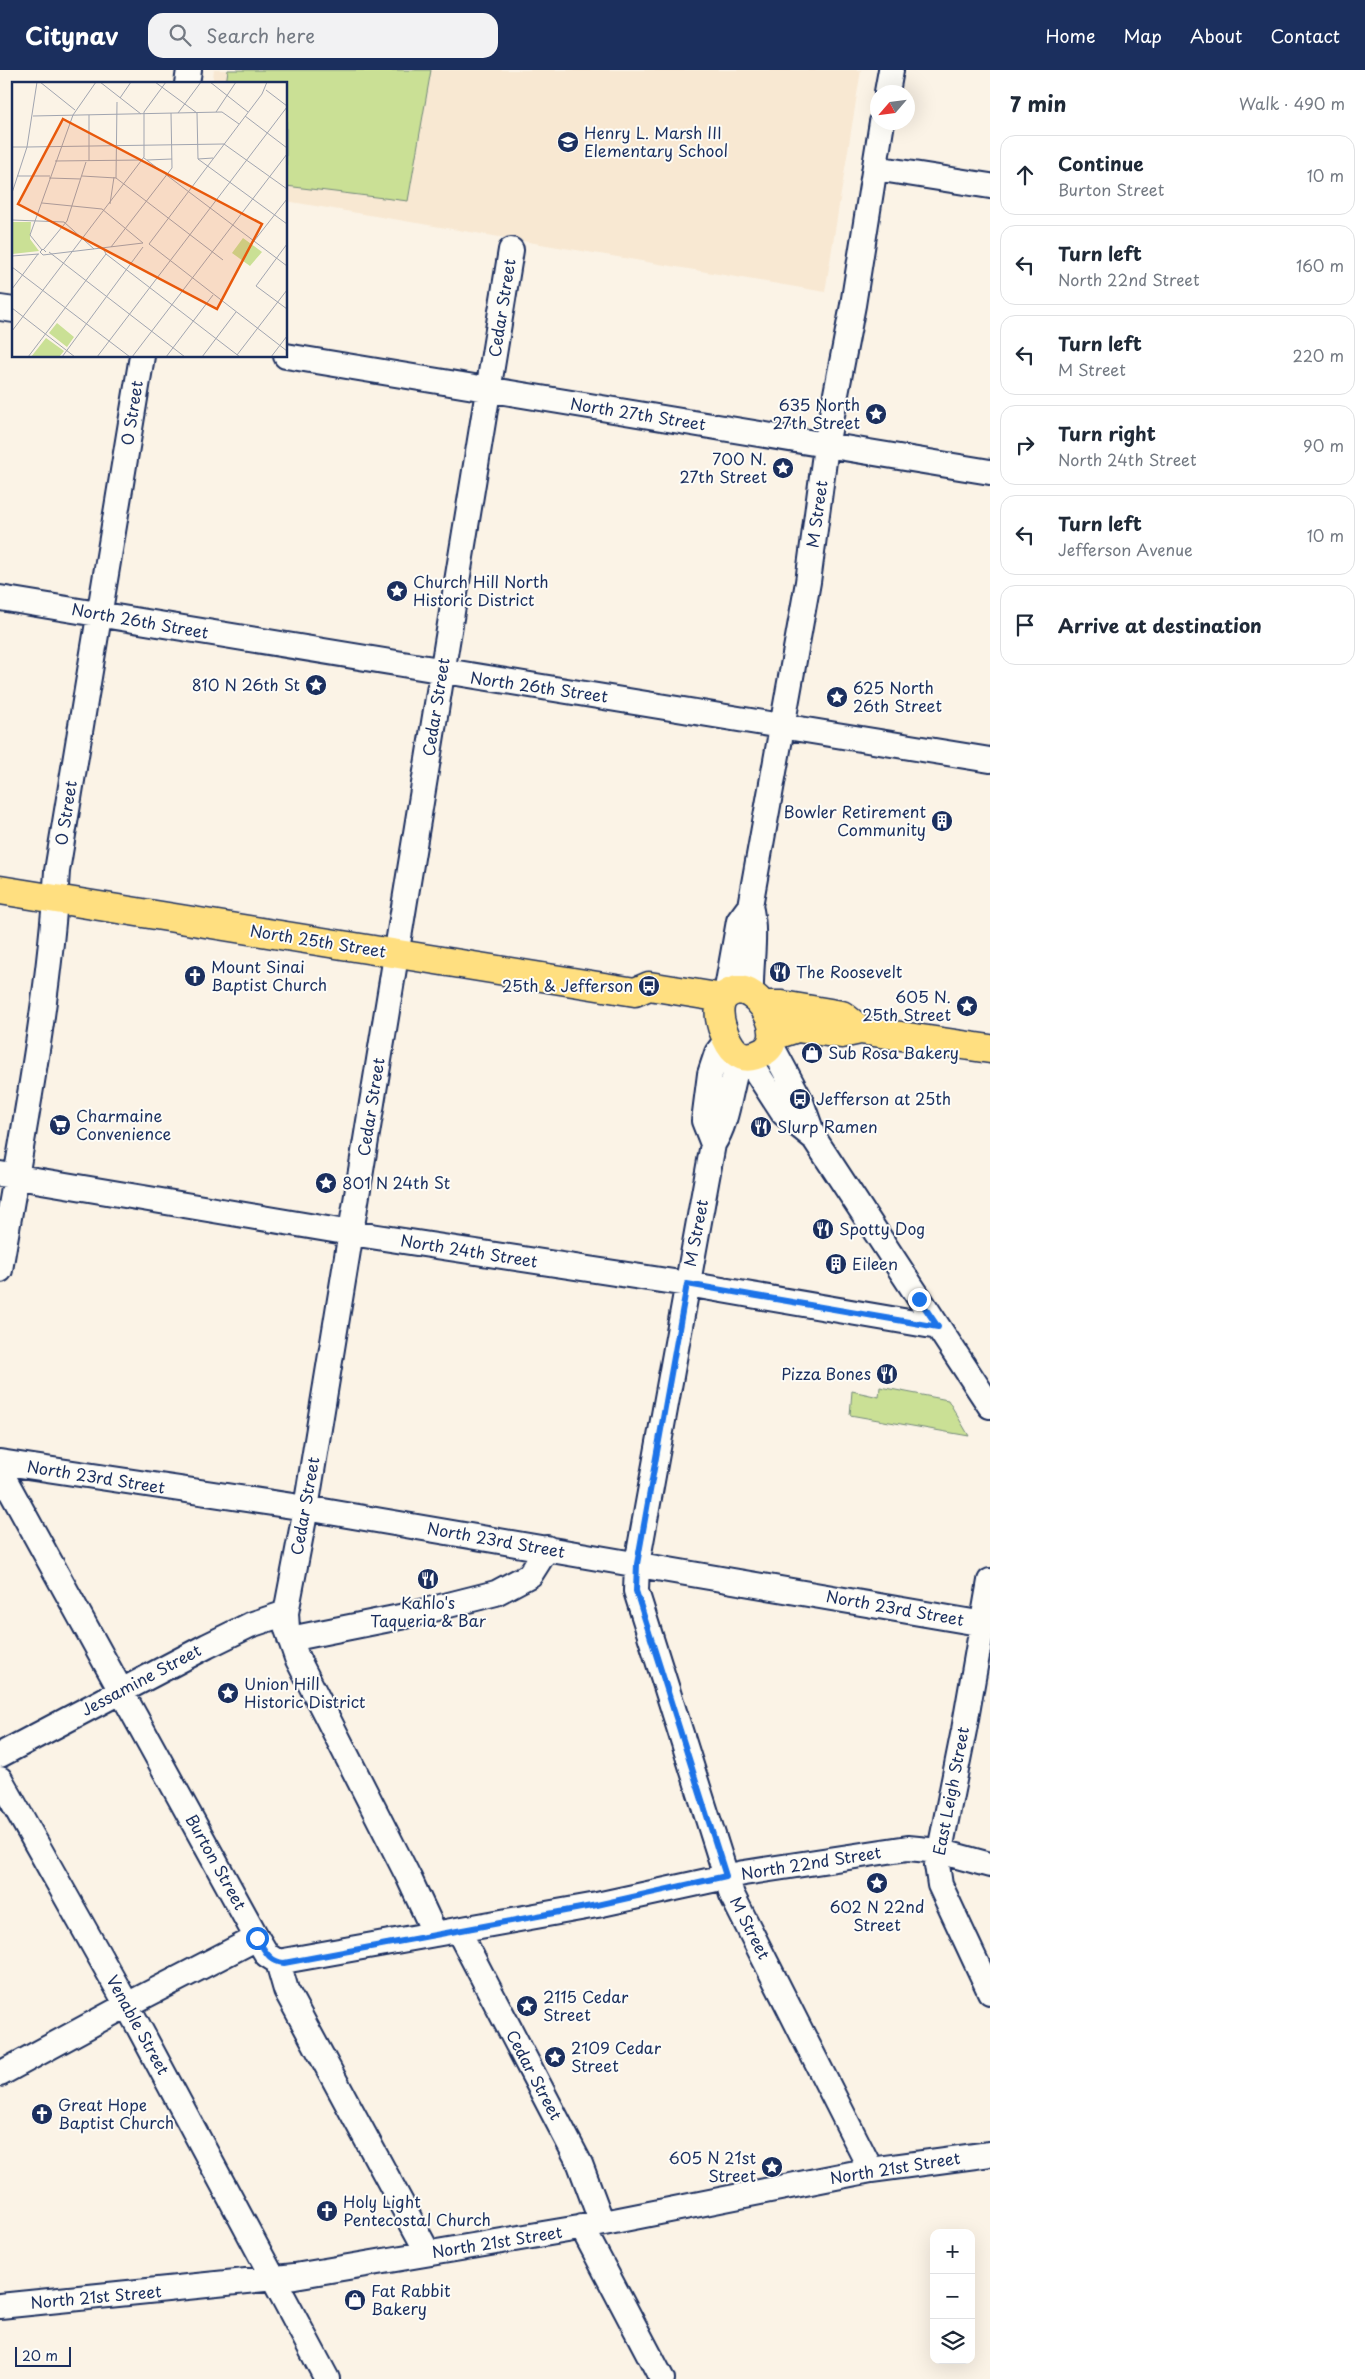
<!DOCTYPE html>
<meta charset="utf-8">
<style>
:root{--surface:#fff;--page:#f2f2f3;--text:#1f2937;--muted:#747a83;--line:#e0e1e3;--accent:#1b2f5e}
body{margin:0;font-family:"Playpen Sans",sans-serif;background:var(--page);color:var(--text)}
.controls{position:absolute;right:15px;bottom:15px;display:grid;overflow:hidden;border-radius:10px;box-shadow:0 5px 20px #0002}
.controls button{width:45px;height:45px;display:grid;place-items:center;padding:0;border:0;border-bottom:1px solid var(--line);background:var(--surface);color:var(--text);font:25px sans-serif}
.compass{position:absolute;left:870px;top:15px;width:45px;height:45px;border-radius:50%;background:var(--surface);box-shadow:0 5px 20px #0002;rotate:242deg}
.scale{position:absolute;left:15px;bottom:12px;width:56px;box-sizing:border-box;padding-left:5px;border:2px solid #1b2f5e;border-top:0;font-size:14px;line-height:18px;white-space:nowrap;color:#1b2f5e;-webkit-text-stroke:4px #fdfcf7;paint-order:stroke}
.stop{position:absolute;width:15px;height:15px;margin:-11px;border:4px solid #1a73e8;border-radius:50%;background:#fff}
.stop.end{background:#1a73e8;border-color:#fff;box-shadow:0 1px 5px #0008}
.list{margin:0;padding:0;list-style:none}
h2{display:flex;justify-content:space-between;align-items:center;height:65px;margin:0;padding:0 20px;font-size:21px}
h2 small{font-size:16px;font-weight:400;color:var(--muted)}
.list li{display:grid;grid-template-columns:32px 1fr auto;gap:15px;align-items:center;box-sizing:border-box;height:80px;margin:0 10px 10px;padding:0 10px;border:1px solid var(--line);border-radius:15px}
.list b{display:block;font-size:19px;white-space:nowrap}
.list p{margin:0;font-size:16px;white-space:nowrap;color:var(--muted)}
.list em{font-size:16px;font-style:normal;color:var(--muted)}
.icon{flex:none;width:28px;height:28px;fill:none;stroke:currentColor;stroke-width:2;stroke-linecap:round;stroke-linejoin:round}
.map{position:relative;flex:none;width:990px;height:2309px;overflow:hidden}
header{display:flex;align-items:center;gap:30px;box-sizing:border-box;height:70px;padding:0 25px;background:var(--accent);color:#fff}
header strong{font-size:24px}
nav{display:flex;gap:28px;margin-inline-start:auto;font-size:18px}
.search{width:350px;height:45px;background:var(--page);display:flex;align-items:center;gap:12px;box-sizing:border-box;padding:0 18px;border-radius:15px;color:var(--muted);font-size:19px}
main{display:flex}
aside{flex:1;background:var(--surface)}
.map>svg:first-child{display:block}
</style>
<header>
<strong>Citynav</strong>
<div class="search"><svg class="icon" aria-label="search" viewBox="0 0 24 24"><circle cx="10" cy="10" r="6"/><path d="M15 15l6 6"/></svg>Search here</div>
<nav><a>Home</a><a>Map</a><a>About</a><a>Contact</a></nav>
</header>
<main>
<div class="map">
<svg width="990" height="2309" viewBox="0 0 990 2309">
<rect width="100%" height="100%" fill="#fbf3e6"/>
<filter id="ink" filterUnits="userSpaceOnUse"><feTurbulence type="fractalNoise" baseFrequency=".02" numOctaves="2"/><feDisplacementMap in="SourceGraphic" scale="10" xChannelSelector="R" yChannelSelector="G"/><feConvolveMatrix kernelMatrix="1 2 1 2 8 2 1 2 1" color-interpolation-filters="sRGB"/></filter>
<g filter="url(#ink)">
<path fill="#f8e8d2" d="M 214,0 L 861,0 L 825,222 L 286,131 L 286,14 L 212,14 Z"/>
<path fill="#cae095" stroke="#72887a" d="M 228,0 L 431,0 L 408,131 L 286,116 L 286,14 L 226,14 Z
M 880,1317 L 948,1330 L 969,1366 L 850,1345 L 852,1321 L 879,1327 Z"/>
<g fill="none" stroke-linecap="round" stroke-linejoin="round">
<g stroke="#1b2f5e" stroke-width="28">
<path id="minor" d="M 187,14 L 189,0
M 887,22 L 891,0
M 875,98 L 990,116
M 0,238 L 14,240
M 286,286 L 990,402
M 0,528 C 330,584 660,635 990,690
M 751,923 C 750,894 757,864 750,836 L 808,512 L 826,376 L 853,235 L 882,52
M 726,924 L 739,851 L 750,836
M 771,975 L 800,1029 L 814,1068 L 990,1336
M 741,985 C 729,1015 730,1048 713,1074 L 637,1494 L 636,1521 L 732,1825 L 871,2100
M 746,986 L 783,1043 L 814,1068
M 713,1074 L 704,1051 L 710,1004 L 717,983 L 726,971
M 0,1104 L 351,1163 L 687,1214 L 938,1257
M 0,1200 C 22,1068 49,935 57,801 L 142,286
M 0,1392 L 306,1438 L 990,1555
M 0,1401 L 257,1868 L 267,1885 L 278,1892 L 286,1920 L 428,2183
M 990,1511 L 964,1660 L 937,1795 L 940,1815 L 990,1922
M 290,1569 L 405,1546 L 496,1523 L 530,1505 L 547,1478
M 0,1685 L 207,1576 L 250,1555 L 286,1543
M 0,1709 L 127,1935 L 327,2309
M 458,1860 L 580,2094 L 602,2153
M 435,1864 L 409,1808 L 297,1588 L 287,1559 L 286,1543 L 306,1438 L 511,180
M 278,1892 L 597,1835 L 744,1803 L 908,1778 L 939,1781 L 990,1795
M 0,2004 L 127,1935 L 257,1868
M 582,2157 L 662,2309
M 0,2236 L 295,2206 L 579,2158 L 871,2100 L 990,2084"/>
</g>
<g stroke="#1b2f5e" stroke-width="31">
<path id="major" d="M 0,820 L 635,922 L 649,916 L 723,928
M 740,920 C 764,923 787,969 763,982 C 739,995 729,978 722,957 C 717,940 718,922 740,920 Z
M 763,935 L 782,935 L 842,945 L 857,957
M 773,966 L 797,958 L 841,964 L 860,960 L 990,979"/>
</g>
<use href="#minor" stroke="#fdfcf7" stroke-width="24"/>
<use href="#major" stroke="#ffdf80" stroke-width="28"/>
</g>
</g>
<g fill="none" stroke-linecap="round" stroke-linejoin="round" filter="url(#ink)">
<path stroke="#1a73e8" stroke-width="6" d="M 257,1868 C 264,1879 269,1892 284,1893 L 597,1835 L 726,1806 L 636,1521 L 637,1494 L 687,1214 L 938,1257 L 919,1229"/>
</g>
<defs>
<g id="school-disc" transform="scale(1.125)"><circle r="9.5" fill="#1b2f5e" stroke="#fdfcf7"/><path d="M0-5L7-2L0 1L-7-2ZM-4 1L0 2.5L4 1V4Q0 6-4 4Z" fill="#fff"/></g>
<g id="sight-disc" transform="scale(1.125)"><circle r="9.5" fill="#1b2f5e" stroke="#fdfcf7"/><path d="M0-6L1.8-2.2L6-1.7L2.9 1.2L3.7 5.4L0 3.3L-3.7 5.4L-2.9 1.2L-6-1.7L-1.8-2.2Z" fill="#fff"/></g>
<g id="building-disc" transform="scale(1.125)"><circle r="9.5" fill="#1b2f5e" stroke="#fdfcf7"/><path d="M-4-6H4V6H1V3H-1V6H-4ZM-2.5-4.3h1.7v1.8h-1.7ZM.8-4.3h1.7v1.8H.8ZM-2.5-1h1.7V.8h-1.7ZM.8-1h1.7V.8H.8Z" fill="#fff"/></g>
<g id="restaurant-disc" transform="scale(1.125)"><circle r="9.5" fill="#1b2f5e" stroke="#fdfcf7"/><path d="M-5-6h1v4h1v-4h1v4h1v-4h1v5L-1.5 .5V6h-2V.5L-5-1ZM5-6V6H3V1.5H1.5Q1.5-4 5-6Z" fill="#fff"/></g>
<g id="church-disc" transform="scale(1.125)"><circle r="9.5" fill="#1b2f5e" stroke="#fdfcf7"/><path d="M-1.2-6h2.4v3.5h3.3v2.4h-3.3V6h-2.4V-.1h-3.3v-2.4h3.3Z" fill="#fff"/></g>
<g id="bus-disc" transform="scale(1.125)"><circle r="9.5" fill="#1b2f5e" stroke="#fdfcf7"/><path d="M-5-6H5V4H4V6H2V4H-2V6H-4V4H-5ZM-3.5-4V0h7V-4ZM-3.5 1.2v1.5H-2V1.2ZM2 1.2v1.5H3.5V1.2Z" fill="#fff"/></g>
<g id="shop-disc" transform="scale(1.125)"><circle r="9.5" fill="#1b2f5e" stroke="#fdfcf7"/><path d="M-5-2.5h2.3a2.7 3.5 0 0 1 5.4 0H5L5.5 6h-11ZM-1.5-2.5h3a1.5 2.3 0 0 0-3 0Z" fill="#fff"/></g>
<g id="supermarket-disc" transform="scale(1.125)"><circle r="9.5" fill="#1b2f5e" stroke="#fdfcf7"/><path d="M-6-5.5h2.5l.6 2H6L4.5 2H-2.5L-4.4-4H-6ZM-1.5 3.2a1.3 1.3 0 1 0 .1 0ZM3 3.2a1.3 1.3 0 1 0 .1 0Z" fill="#fff"/></g>
</defs>
<g fill-rule="evenodd">
<use href="#school-disc" x="568" y="72"/>
<use href="#sight-disc" x="876" y="344"/>
<use href="#sight-disc" x="783" y="398"/>
<use href="#sight-disc" x="397" y="521"/>
<use href="#sight-disc" x="316" y="615"/>
<use href="#sight-disc" x="837" y="627"/>
<use href="#building-disc" x="942" y="751"/>
<use href="#restaurant-disc" x="780" y="902"/>
<use href="#church-disc" x="195" y="906"/>
<use href="#bus-disc" x="649" y="916"/>
<use href="#sight-disc" x="967" y="936"/>
<use href="#shop-disc" x="812" y="983"/>
<use href="#bus-disc" x="800" y="1029"/>
<use href="#supermarket-disc" x="60" y="1055"/>
<use href="#restaurant-disc" x="761" y="1057"/>
<use href="#sight-disc" x="326" y="1113"/>
<use href="#restaurant-disc" x="823" y="1159"/>
<use href="#building-disc" x="836" y="1194"/>
<use href="#restaurant-disc" x="887" y="1304"/>
<use href="#restaurant-disc" x="428" y="1509"/>
<use href="#sight-disc" x="228" y="1623"/>
<use href="#sight-disc" x="877" y="1813"/>
<use href="#sight-disc" x="527" y="1936"/>
<use href="#sight-disc" x="555" y="1987"/>
<use href="#church-disc" x="42" y="2044"/>
<use href="#sight-disc" x="772" y="2097"/>
<use href="#church-disc" x="327" y="2141"/>
<use href="#shop-disc" x="355" y="2230"/>
</g>
<g text-anchor="middle" stroke-width="4" stroke-linejoin="round" paint-order="stroke">
<g font-size="16" fill="#1b2f5e" stroke="#fdfcf7" text-anchor="start">
<text x="584" y="69">Henry L. Marsh III<tspan x="584" dy="18">Elementary School</tspan></text>
<text x="860" y="341" text-anchor="end">635 North<tspan x="860" dy="18">27th Street</tspan></text>
<text x="767" y="395" text-anchor="end">700 N.<tspan x="767" dy="18">27th Street</tspan></text>
<text x="413" y="518">Church Hill North<tspan x="413" dy="18">Historic District</tspan></text>
<text x="300" y="621" text-anchor="end">810 N 26th St</text>
<text x="853" y="624">625 North<tspan x="853" dy="18">26th Street</tspan></text>
<text x="926" y="748" text-anchor="end">Bowler Retirement<tspan x="926" dy="18">Community</tspan></text>
<text x="211" y="903">Mount Sinai<tspan x="211" dy="18">Baptist Church</tspan></text>
<text x="796" y="908">The Roosevelt</text>
<text x="633" y="922" text-anchor="end">25th &amp; Jefferson</text>
<text x="951" y="933" text-anchor="end">605 N.<tspan x="951" dy="18">25th Street</tspan></text>
<text x="828" y="989">Sub Rosa Bakery</text>
<text x="816" y="1035">Jefferson at 25th</text>
<text x="76" y="1052">Charmaine<tspan x="76" dy="18">Convenience</tspan></text>
<text x="777" y="1063">Slurp Ramen</text>
<text x="342" y="1119">801 N 24th St</text>
<text x="839" y="1165">Spotty Dog</text>
<text x="852" y="1200">Eileen</text>
<text x="871" y="1310" text-anchor="end">Pizza Bones</text>
<text x="428" y="1539" text-anchor="middle">Kahlo's<tspan x="428" dy="18">Taqueria &amp; Bar</tspan></text>
<text x="244" y="1620">Union Hill<tspan x="244" dy="18">Historic District</tspan></text>
<text x="877" y="1843" text-anchor="middle">602 N 22nd<tspan x="877" dy="18">Street</tspan></text>
<text x="543" y="1933">2115 Cedar<tspan x="543" dy="18">Street</tspan></text>
<text x="571" y="1984">2109 Cedar<tspan x="571" dy="18">Street</tspan></text>
<text x="58" y="2041">Great Hope<tspan x="58" dy="18">Baptist Church</tspan></text>
<text x="756" y="2094" text-anchor="end">605 N 21st<tspan x="756" dy="18">Street</tspan></text>
<text x="343" y="2138">Holy Light<tspan x="343" dy="18">Pentecostal Church</tspan></text>
<text x="371" y="2227">Fat Rabbit<tspan x="371" dy="18">Bakery</tspan></text>
</g>
<g font-size="16" fill="#1b2f5e" stroke="#fdfcf7">
<text transform="translate(502 238) rotate(-81)" y="6">Cedar Street</text>
<text transform="translate(132 343) rotate(-81)" y="6">O Street</text>
<text transform="translate(638 344) rotate(9)" y="6">North 27th Street</text>
<text transform="translate(817 444) rotate(-82)" y="6">M Street</text>
<text transform="translate(140 551) rotate(10)" y="6">North 26th Street</text>
<text transform="translate(539 617) rotate(8)" y="6">North 26th Street</text>
<text transform="translate(436 637) rotate(-81)" y="6">Cedar Street</text>
<text transform="translate(66 743) rotate(-81)" y="6">O Street</text>
<text transform="translate(318 871) rotate(9)" y="6">North 25th Street</text>
<text transform="translate(371 1037) rotate(-81)" y="6">Cedar Street</text>
<text transform="translate(696 1163) rotate(-79)" y="6">M Street</text>
<text transform="translate(469 1181) rotate(9)" y="6">North 24th Street</text>
<text transform="translate(96 1407) rotate(9)" y="6">North 23rd Street</text>
<text transform="translate(305 1436) rotate(-80)" y="6">Cedar Street</text>
<text transform="translate(496 1470) rotate(10)" y="6">North 23rd Street</text>
<text transform="translate(895 1538) rotate(10)" y="6">North 23rd Street</text>
<text transform="translate(141 1610) rotate(-28)" y="6">Jessamine Street</text>
<text transform="translate(951 1721) rotate(-79)" y="6">East Leigh Street</text>
<text transform="translate(216 1792) rotate(61)" y="6">Burton Street</text>
<text transform="translate(811 1793) rotate(-9)" y="6">North 22nd Street</text>
<text transform="translate(750 1858) rotate(63)" y="6">M Street</text>
<text transform="translate(138 1955) rotate(61)" y="6">Venable Street</text>
<text transform="translate(534 2005) rotate(62)" y="6">Cedar Street</text>
<text transform="translate(895 2098) rotate(-9)" y="6">North 21st Street</text>
<text transform="translate(497 2172) rotate(-9)" y="6">North 21st Street</text>
<text transform="translate(96 2227) rotate(-5)" y="6">North 21st Street</text>
</g>
</g>
<g transform="translate(12 12)">
<rect width="275" height="275" fill="#fbf3e6"/>
<path d="M 0,140 L 19,140 L 18,157 L 27,169 L 0,172 ZM 231,156 L 250,170 L 238,184 L 220,171 ZM 45,241 L 62,255 L 55,265 L 37,251 ZM 34,256 L 52,269 L 47,275 L 19,275 Z" fill="#cae095"/>
<path fill="none" stroke="#a1a5b0" stroke-width="1" d="M 28,0 L 63,28M 88,0 L 129,32M 143,0 L 185,31 L 186,77M 198,0 L 236,30M 254,8 L 275,24M 108,16 L 119,0M 204,30 L 224,0M 166,31 L 189,0M 77,33 L 77,79M 21,34 L 210,30 L 227,42M 233,34 L 275,66M 0,65 L 15,65 L 25,0M 132,76 L 275,184M 186,77 L 275,142M 186,77 L 201,76M 135,78 L 160,77M 43,79 L 130,78M 5,94 L 38,94M 70,94 L 104,96 L 211,178M 37,96 L 69,97M 104,96 L 105,20M 0,111 L 15,65 L 212,62 L 275,107M 30,121 L 90,127 L 131,161M 98,122 L 102,95M 0,138 L 52,140 L 82,167M 242,159 L 275,117M 137,162 L 275,269M 137,162 L 250,12 L 255,0M 275,162 L 244,204 L 275,227M 99,165 L 160,86 L 159,31M 91,166 L 94,172 L 228,275M 32,167 L 55,139 L 74,80M 30,168 L 18,153 L 61,33 L 84,0M 34,170 L 31,167 L 28,170 L 31,173 L 131,161M 37,170 L 173,275M 0,174 L 27,172M 0,185 L 118,275M 0,207 L 26,172M 0,226 L 63,275M 0,249 L 132,75 L 132,30 L 154,0M 225,273 L 275,208M 16,275 L 94,172M 50,275 L 131,165M 85,275 L 275,25M 120,275 L 275,72M 154,275 L 201,213M 190,275 L 224,230M 259,275 L 275,254"/>
<path fill="#e8590c" fill-opacity="0.15" stroke="#e8590c" stroke-width="2.5" d="M 51,37 L 250,142 L 205,227 L 6,122 Z"/>
<rect width="275" height="275" fill="none" stroke="#1b2f5e" stroke-width="2.5"/>
</g>
</svg>
<div class="controls">
<button>+</button>
<button>−</button>
<button><svg class="icon" aria-label="layers" viewBox="0 0 24 24"><path d="M12 4l9 5-9 5-9-5zM3 14l9 5 9-5"/></svg></button>
</div>
<svg class="compass" viewBox="-18 -18 36 36"><path d="M0-13l5 13h-10z" fill="#e53935"/><path d="M0 13l5-13h-10z" fill="#747a83"/></svg>
<div class="scale">20 m</div>
<div class="stop" style="left:257px;top:1868px"></div>
<div class="stop end" style="left:919px;top:1229px"></div>
</div>
<aside>
<h2>7 min<small>Walk · 490 m</small></h2>
<ul class="list">
<li><svg class="icon" aria-label="ahead" viewBox="0 0 24 24"><path d="M12 20V5M6 11l6-6 6 6"/></svg><div><b>Continue</b><p>Burton Street</p></div><em>10 m</em></li>
<li><svg class="icon" aria-label="left" viewBox="0 0 24 24"><path d="M17 20v-9H6M10 6l-5 5 5 5"/></svg><div><b>Turn left</b><p>North 22nd Street</p></div><em>160 m</em></li>
<li><svg class="icon" aria-label="left" viewBox="0 0 24 24"><path d="M17 20v-9H6M10 6l-5 5 5 5"/></svg><div><b>Turn left</b><p>M Street</p></div><em>220 m</em></li>
<li><svg class="icon" aria-label="right" viewBox="0 0 24 24"><path d="M7 20v-9h11M14 6l5 5-5 5"/></svg><div><b>Turn right</b><p>North 24th Street</p></div><em>90 m</em></li>
<li><svg class="icon" aria-label="left" viewBox="0 0 24 24"><path d="M17 20v-9H6M10 6l-5 5 5 5"/></svg><div><b>Turn left</b><p>Jefferson Avenue</p></div><em>10 m</em></li>
<li><svg class="icon" aria-label="arrive" viewBox="0 0 24 24"><path d="M6 21V4h12l-3 4 3 4H6"/></svg><div><b>Arrive at destination</b></div></li>
</ul>
</aside>
</main>
